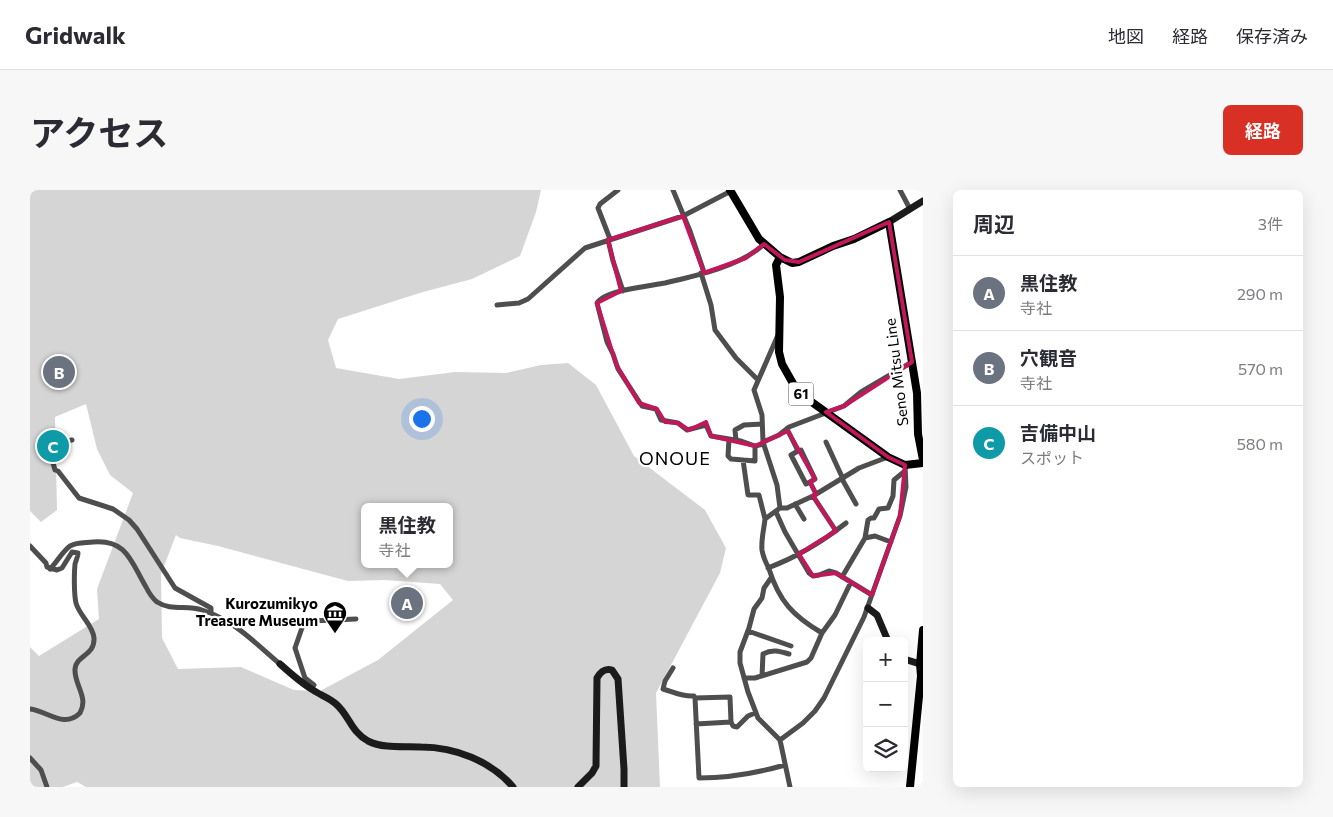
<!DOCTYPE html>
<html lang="ja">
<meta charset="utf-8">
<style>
:root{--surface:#fff;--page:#f7f7f7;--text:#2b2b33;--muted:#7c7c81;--line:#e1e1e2;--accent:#d93025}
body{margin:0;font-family:Commissioner,"Noto Sans JP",sans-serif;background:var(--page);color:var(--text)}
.controls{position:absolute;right:15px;bottom:15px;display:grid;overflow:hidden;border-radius:8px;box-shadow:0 5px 20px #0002}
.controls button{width:45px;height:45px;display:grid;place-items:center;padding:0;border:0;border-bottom:1px solid var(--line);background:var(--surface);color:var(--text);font:25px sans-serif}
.you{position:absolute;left:391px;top:228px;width:18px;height:18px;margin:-12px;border:4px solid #fff;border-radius:50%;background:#1a73e8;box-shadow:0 0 0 8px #1a73e833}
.badge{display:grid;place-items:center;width:32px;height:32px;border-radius:50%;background:var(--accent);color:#fff;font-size:16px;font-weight:700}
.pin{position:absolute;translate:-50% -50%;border:2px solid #fff;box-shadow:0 1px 5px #0006}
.popup{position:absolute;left:331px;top:313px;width:92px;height:65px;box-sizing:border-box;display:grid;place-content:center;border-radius:8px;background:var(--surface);filter:drop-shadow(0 1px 4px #0005);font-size:16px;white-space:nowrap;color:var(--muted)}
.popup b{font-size:19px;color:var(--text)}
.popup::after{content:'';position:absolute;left:50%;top:100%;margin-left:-10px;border:10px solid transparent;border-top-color:var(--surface)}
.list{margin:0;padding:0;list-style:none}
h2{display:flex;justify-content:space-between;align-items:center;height:65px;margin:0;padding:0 20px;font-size:21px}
h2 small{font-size:16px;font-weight:400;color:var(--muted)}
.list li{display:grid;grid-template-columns:32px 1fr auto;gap:15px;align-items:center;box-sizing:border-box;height:75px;padding:0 20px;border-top:1px solid var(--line)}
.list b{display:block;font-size:19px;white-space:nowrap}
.list p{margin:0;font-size:16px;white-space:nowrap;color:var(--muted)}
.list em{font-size:16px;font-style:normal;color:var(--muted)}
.icon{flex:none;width:28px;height:28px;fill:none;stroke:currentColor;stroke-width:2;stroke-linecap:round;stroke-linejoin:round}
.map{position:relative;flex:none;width:893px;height:597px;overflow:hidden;border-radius:8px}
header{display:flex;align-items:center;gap:30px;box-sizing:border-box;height:70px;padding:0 25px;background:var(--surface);border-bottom:1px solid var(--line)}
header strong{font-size:24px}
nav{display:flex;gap:28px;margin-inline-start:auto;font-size:18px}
.intro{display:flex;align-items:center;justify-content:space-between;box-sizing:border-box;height:120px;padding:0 30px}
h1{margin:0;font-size:35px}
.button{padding:12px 22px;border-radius:8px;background:var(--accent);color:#fff;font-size:18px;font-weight:700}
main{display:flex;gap:30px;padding:0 30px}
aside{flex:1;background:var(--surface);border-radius:8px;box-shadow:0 5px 20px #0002}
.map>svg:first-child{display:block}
</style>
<header>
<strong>Gridwalk</strong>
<nav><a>地図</a><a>経路</a><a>保存済み</a></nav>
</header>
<div class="intro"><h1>アクセス</h1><a class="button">経路</a></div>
<main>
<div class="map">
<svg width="893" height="597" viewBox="0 0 893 597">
<rect width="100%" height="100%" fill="#fff"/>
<path fill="#d5d5d5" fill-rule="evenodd" d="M 0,0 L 511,0 L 506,22 L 490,66 L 442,89 L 393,102 L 308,129 L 298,150 L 306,178 L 369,189 L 425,182 L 476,183 L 511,175 L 538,173 L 566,195 L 604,266 L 675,320 L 696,358 L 690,383 L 626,503 L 630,597 L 56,597 L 47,592 L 33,597 L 0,597 L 0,457 L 9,466 L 69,429 L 67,399 L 103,303 L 80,285 L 67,259 L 56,214 L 25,227 L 27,320 L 11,332 L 0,321 ZM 334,317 L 420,317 L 420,374 L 334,374 ZM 146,345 L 150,348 L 188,356 L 318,391 L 355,390 L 410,394 L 423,410 L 348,470 L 290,501 L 264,500 L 211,477 L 148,479 L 132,448 L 131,384 Z"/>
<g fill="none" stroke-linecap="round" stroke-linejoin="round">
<path stroke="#4e4e4e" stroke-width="5" d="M 643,0 L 660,41 L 674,82
M 870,0 L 880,19
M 580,49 L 568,18 L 570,14 L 588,0
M 578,50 L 583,71 L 593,101
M 671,83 L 681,115 L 685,140 L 706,168 L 728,190
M 467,115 L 489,113 L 498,109 L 555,58 L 653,26 L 701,1
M 748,145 L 724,200 L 732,225 L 733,252 L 747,295 L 750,318
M 757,239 L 768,261 L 771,260 L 785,289 L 780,292 L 786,304
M 699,249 L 698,266 L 701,269 L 725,271 L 725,256
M 42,250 L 18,255 L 25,280 L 28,281 L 49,308 L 83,319 L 99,330 L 107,339 L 145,398 L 181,418 L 181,423
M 706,250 L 705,240 L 714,235 L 732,234
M 733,252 L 749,245 L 759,237 L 814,216 L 831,202 L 882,172
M 796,252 L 813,289
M 734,254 L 725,256 L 711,251 L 681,246 L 676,235 L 657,240 L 648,233 L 631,230 L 626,219 L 612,216 L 588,179 L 583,164 L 577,152 L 567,113 C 575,100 620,96 635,93 C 666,86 711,76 734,54
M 768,261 L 761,265 L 776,294 L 780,292
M 713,270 L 718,305 L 729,305 L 735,329
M 812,289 L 826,314
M 783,306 L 806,341
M 765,314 L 774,329
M 746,322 L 755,342 L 779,383 L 783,386 L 789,385 L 799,381 L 806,383 L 842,405
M 835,348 L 838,330 L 841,328 L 844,328 L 849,319 L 858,318 L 863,306 L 864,290 L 875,281
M 0,356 L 16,373 L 17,377 L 27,380 L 32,378 L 42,362 L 48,363 C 48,367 46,370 45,374 C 44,384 44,405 46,413 C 49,425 63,435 64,448 C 65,466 46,465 45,479 C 44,495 59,507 50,523 C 34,539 18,521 0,519
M 738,378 C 767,367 792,352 816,333
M 20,379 C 27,372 32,362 40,356 C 47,352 56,353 63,352 C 97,349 101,372 116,397 C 119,403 122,408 127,412 C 141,421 157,415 172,420 C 204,430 225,453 250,474
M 812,387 L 835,348 L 845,346 L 861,352
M 741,388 L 734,398 L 732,408 L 724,419 L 719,438 L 710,462 L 710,473 L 718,502 L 728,528 L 750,550 L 760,597
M 718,441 L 761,456
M 792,443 C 763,426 749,411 739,379 C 736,373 733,367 732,360 C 731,350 734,339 735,329 L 750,318 L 757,318 L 783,306 L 829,278 L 858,267
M 643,478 L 635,491 L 633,499 C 644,502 652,507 664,506 L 665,508
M 732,486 L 733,464 C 742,459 749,461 759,464
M 714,488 L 725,488 L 777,472 L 781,468 L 792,443 L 805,425 L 821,392
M 281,499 L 284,495 L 275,488 L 265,458 L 273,435 L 281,431 L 326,429
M 701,532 L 700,507 L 665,508 L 669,588 C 698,588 727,583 755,575
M 666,534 L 701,532 L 703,536 L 707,537 L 718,526 L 725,523
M 750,550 L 773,533 L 785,521 L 794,508 L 834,427 L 870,326 L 876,297 L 875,275
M 0,568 L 11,580 L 17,597"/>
<path stroke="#1b1b1b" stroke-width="7" d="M 859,32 L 893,11
M 838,418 L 847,425 L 858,451
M 874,469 L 893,475
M 250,474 C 260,483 271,493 283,500 C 290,505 300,508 306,514 C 319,525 321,542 338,551 C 354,559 374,556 391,557 C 425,557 461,571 483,597
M 548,597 L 562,583 L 566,576 L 567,488 C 571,481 575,478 582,480 L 588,489 L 594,579 L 594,597"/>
<path stroke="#000" stroke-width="8" d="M 700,0 L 729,49 L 750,67 L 762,73 L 769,72 L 803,56 L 824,49 L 859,32 L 887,203 L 888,244 L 893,270
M 750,67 L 746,75 L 750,107 L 749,162 L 752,174 L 765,197 L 772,205 L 858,267 L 875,275 L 893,273
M 880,597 L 891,486 L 890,474 L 893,440"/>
</g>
<path fill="none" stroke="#c2185b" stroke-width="4" stroke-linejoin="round" d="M 653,26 L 674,83 L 716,68 L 734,54 L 755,70 L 769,72 L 859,32 L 882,172 L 814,216 L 796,222 L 858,267 L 875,275 L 870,326 L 842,405 L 806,383 L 783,386 L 769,364 L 806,341 L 783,306 L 786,304 L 780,292 L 785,289 L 758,241 L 725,256 L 681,246 L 676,232 L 659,240 L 648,233 L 635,232 L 627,219 L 609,213 L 586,174 L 567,113 L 591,101 L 578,50 Z"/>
<defs>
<g id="museum-pin" transform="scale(1.25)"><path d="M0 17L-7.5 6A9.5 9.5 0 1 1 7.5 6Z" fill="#000" stroke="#fff"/><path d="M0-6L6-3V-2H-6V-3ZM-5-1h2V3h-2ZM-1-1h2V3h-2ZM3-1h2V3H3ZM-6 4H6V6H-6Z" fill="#fff"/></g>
</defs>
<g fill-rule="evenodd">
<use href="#museum-pin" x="305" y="423"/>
</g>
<g text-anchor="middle" stroke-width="4.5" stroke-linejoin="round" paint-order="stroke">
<rect fill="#fff" stroke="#4c4c4c" stroke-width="1" x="758.5" y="192.5" width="25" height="23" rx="4"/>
<g font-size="14" font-weight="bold" fill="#000">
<text x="771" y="209">61</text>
</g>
<g font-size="15" fill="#000" stroke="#fff">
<text transform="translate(867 182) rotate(-97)" y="5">Seno Mitsu Line</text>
</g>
<g font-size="15" font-weight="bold" fill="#000" stroke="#fff" text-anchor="end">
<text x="288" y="419">Kurozumikyo<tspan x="288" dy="17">Treasure Museum</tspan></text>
</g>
<g font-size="18" letter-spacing="1" fill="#000" stroke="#fff">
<text x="645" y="275">ONOUE</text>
</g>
</g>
</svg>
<div class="controls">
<button>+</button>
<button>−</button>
<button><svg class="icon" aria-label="layers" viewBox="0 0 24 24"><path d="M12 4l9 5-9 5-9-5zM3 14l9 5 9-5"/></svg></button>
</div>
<div class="you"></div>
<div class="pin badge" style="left:377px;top:413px;background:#6b7280">A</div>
<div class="popup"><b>黒住教</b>寺社</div>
<div class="pin badge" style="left:29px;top:182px;background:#6b7280">B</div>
<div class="pin badge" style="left:23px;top:256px;background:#0f9aa8">C</div>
</div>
<aside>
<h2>周辺<small>3件</small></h2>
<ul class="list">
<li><span class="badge" style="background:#6b7280">A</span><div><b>黒住教</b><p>寺社</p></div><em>290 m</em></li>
<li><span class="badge" style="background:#6b7280">B</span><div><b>穴観音</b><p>寺社</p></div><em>570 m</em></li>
<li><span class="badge" style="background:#0f9aa8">C</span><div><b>吉備中山</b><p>スポット</p></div><em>580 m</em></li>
</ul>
</aside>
</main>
